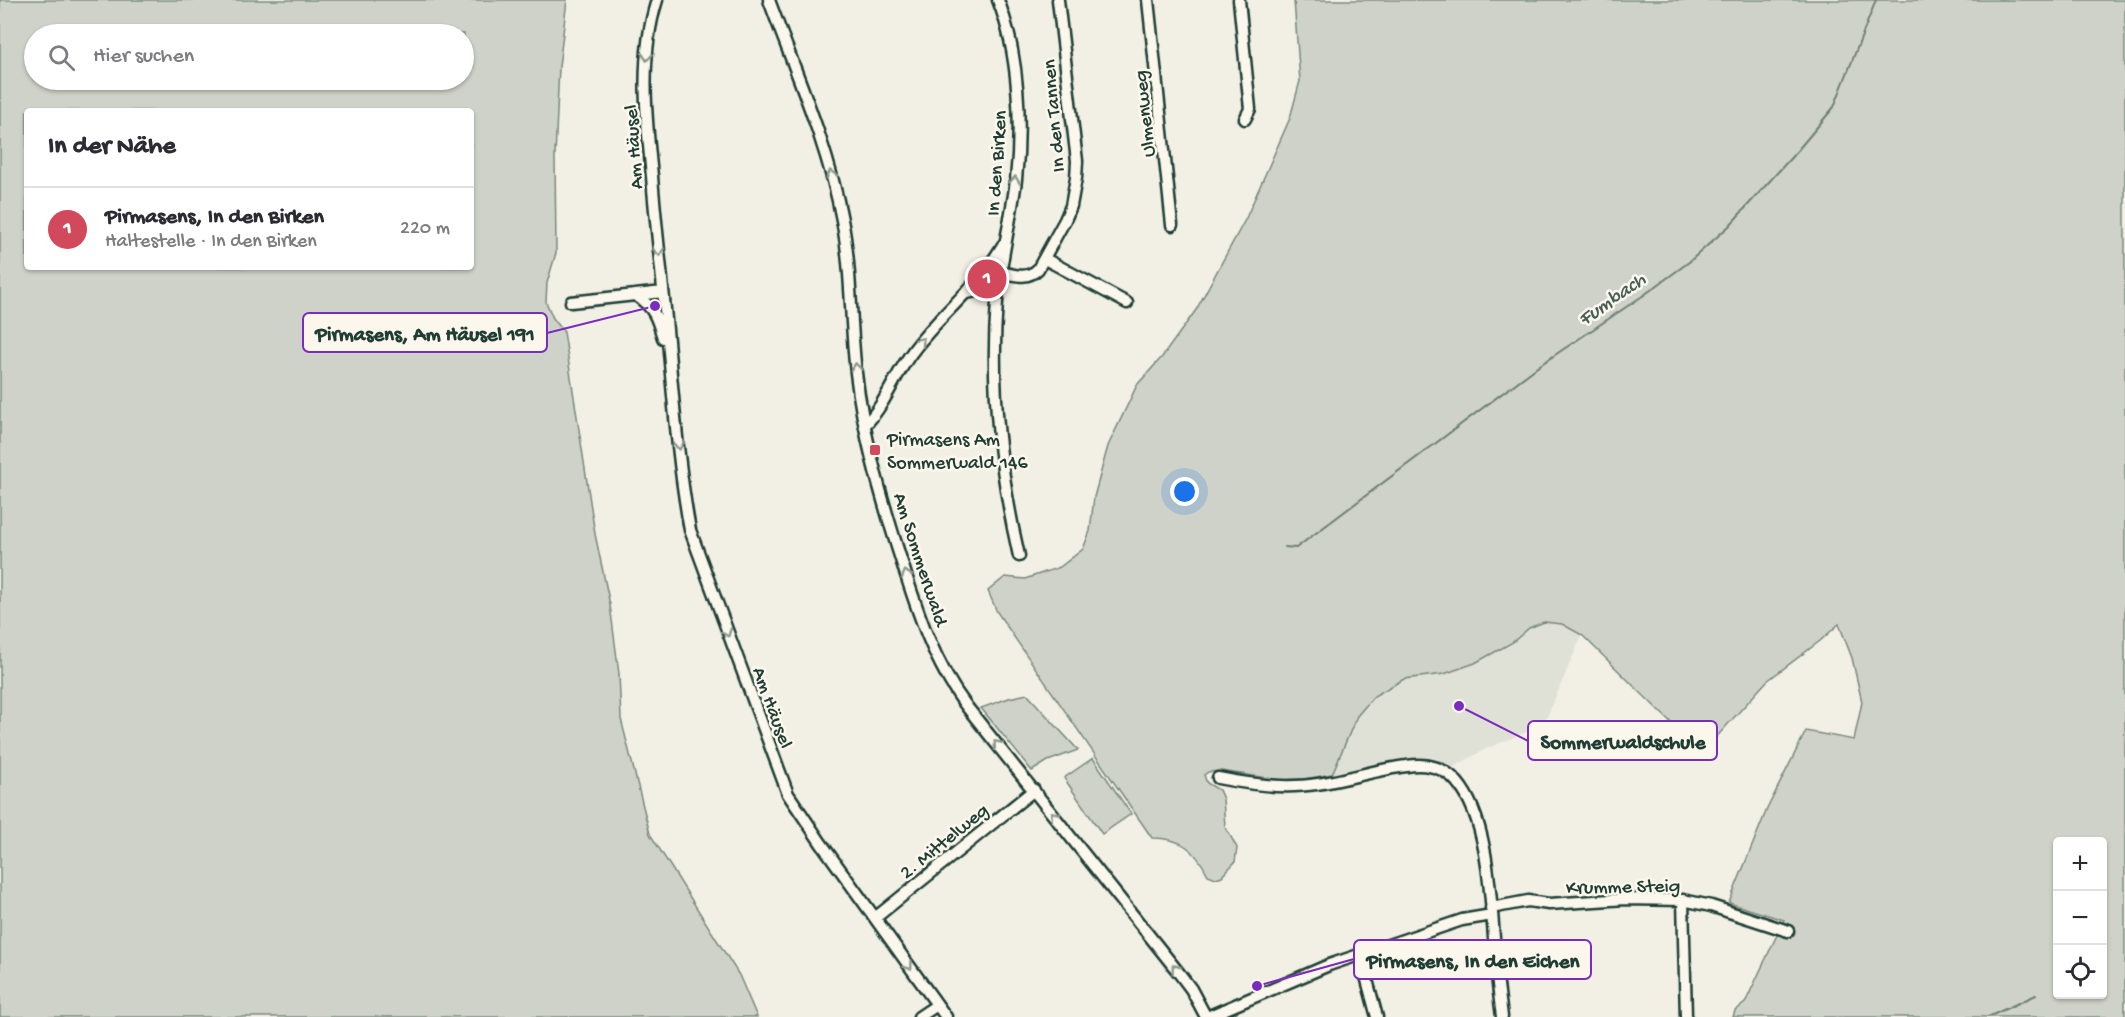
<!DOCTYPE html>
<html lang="de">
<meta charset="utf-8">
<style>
:root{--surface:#fff;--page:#f2f2f3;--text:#2b2b33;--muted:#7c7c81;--line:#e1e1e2;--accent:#d1495b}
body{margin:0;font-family:"Gochi Hand",sans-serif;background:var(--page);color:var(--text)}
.controls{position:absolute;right:18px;bottom:18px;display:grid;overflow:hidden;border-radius:6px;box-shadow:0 2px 4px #0004}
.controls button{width:54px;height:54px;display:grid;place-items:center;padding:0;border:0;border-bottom:2px solid var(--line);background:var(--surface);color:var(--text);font:30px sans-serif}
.you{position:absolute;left:1185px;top:492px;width:21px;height:21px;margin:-15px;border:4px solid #fff;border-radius:50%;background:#1a73e8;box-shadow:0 0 0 9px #1a73e833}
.badge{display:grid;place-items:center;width:39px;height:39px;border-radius:50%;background:var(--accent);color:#fff;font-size:20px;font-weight:700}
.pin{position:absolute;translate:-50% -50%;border:3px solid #fff;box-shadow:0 2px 6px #0006}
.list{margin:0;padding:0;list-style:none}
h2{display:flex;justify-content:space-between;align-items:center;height:78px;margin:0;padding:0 24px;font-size:26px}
h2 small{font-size:20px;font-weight:400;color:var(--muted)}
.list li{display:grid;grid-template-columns:39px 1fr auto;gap:18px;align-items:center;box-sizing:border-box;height:84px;padding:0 24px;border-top:2px solid var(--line)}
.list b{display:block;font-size:22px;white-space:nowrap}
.list p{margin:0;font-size:20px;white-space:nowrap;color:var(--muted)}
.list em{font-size:20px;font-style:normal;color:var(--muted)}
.icon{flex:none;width:33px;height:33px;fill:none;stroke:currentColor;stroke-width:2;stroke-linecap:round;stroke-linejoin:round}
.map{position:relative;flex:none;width:2125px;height:1017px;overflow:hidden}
.search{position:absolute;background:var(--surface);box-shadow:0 2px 4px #0004;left:24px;top:24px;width:450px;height:66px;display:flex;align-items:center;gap:15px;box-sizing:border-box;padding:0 21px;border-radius:33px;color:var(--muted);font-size:22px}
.panel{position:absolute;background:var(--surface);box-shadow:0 2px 4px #0004;left:24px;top:108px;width:450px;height:162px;border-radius:6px}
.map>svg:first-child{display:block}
</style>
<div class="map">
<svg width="2125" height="1017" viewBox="0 0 2125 1017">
<rect width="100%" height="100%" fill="#f2f0e5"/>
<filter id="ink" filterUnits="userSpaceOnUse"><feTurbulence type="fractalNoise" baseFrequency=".0167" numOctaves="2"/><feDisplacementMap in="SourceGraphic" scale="12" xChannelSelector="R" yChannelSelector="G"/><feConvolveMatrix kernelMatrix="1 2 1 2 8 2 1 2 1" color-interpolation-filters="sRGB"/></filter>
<g filter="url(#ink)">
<path fill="#e0e1d6" d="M 1544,622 L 1562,624 L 1582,635 L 1547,717 L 1531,730 L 1486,749 L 1452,768 L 1433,761 L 1398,762 L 1332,774 L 1357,716 L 1374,696 L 1404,679 L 1444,674 L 1513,642 L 1529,628 Z"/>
<path fill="#cfd2c8" stroke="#77887e" stroke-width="1.5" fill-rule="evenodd" d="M 0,0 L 567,0 L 559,67 L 555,156 L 556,253 L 547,283 L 546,302 L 553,318 L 564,332 L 595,534 L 610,605 L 619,674 L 621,719 L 650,834 L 739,975 L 757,1017 L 0,1017 ZM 34,34 L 464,34 L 464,80 L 34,80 ZM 27,111 L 471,111 L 471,267 L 27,267 Z
M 1294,0 L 2125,0 L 2125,1017 L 1733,1017 L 1735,1011 L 1745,1003 L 1784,920 L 1729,903 L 1767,809 L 1806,731 L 1854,740 L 1862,702 L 1852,658 L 1839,624 L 1820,641 L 1767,681 L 1702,753 L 1582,635 L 1562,624 L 1544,622 L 1529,628 L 1513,642 L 1475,663 L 1444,674 L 1404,679 L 1374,696 L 1357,716 L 1332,774 L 1305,779 L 1280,780 L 1221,771 L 1208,772 L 1204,775 L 1207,783 L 1219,790 L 1223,799 L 1225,826 L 1237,848 L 1235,862 L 1222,876 L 1216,878 L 1208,875 C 1195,849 1182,838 1152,838 L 997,612 L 988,591 L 1005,577 L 1025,579 L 1060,567 L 1083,549 L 1090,531 L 1094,497 L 1108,446 L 1137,385 L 1162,357 L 1196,310 L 1246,218 L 1290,118 L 1300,81 ZM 2058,842 L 2102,842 L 2102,994 L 2058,994 Z
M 1027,694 L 1078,750 L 1048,761 L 1032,771 L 981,708 L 1009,698 Z
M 1093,758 L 1131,814 L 1102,834 L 1064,778 Z"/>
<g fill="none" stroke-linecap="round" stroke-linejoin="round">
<path stroke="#6e7f75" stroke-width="2" d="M 1285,547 L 1296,548 L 1540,365 L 1644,295 L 1689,262 L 1729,226 L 1797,151 L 1834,107 L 1876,0
M 1988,1017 L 2036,995"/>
<g stroke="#1f3d34" stroke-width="15">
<path id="minor" d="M 657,0 C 639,57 646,118 652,176 C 655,217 660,258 664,299 C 672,376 676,454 690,530 L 788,794 L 821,843 L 946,1017
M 769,0 C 795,71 828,145 842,220 C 852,270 850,322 856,373 C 863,433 880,493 898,550 C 915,604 932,661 967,707 L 1179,973 L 1191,989 L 1206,1017
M 998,0 C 1019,53 1022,123 1016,180 C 1011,221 1000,262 997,302 C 990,388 1000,473 1019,556
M 1148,0 L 1172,225
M 1239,0 L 1250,109 L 1245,119
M 1045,259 L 1127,303
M 1001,272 C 1015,275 1027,280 1038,269 L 1065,220 L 1071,206 L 1076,178 L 1077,161 L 1058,0
M 967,293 L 981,290 L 997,299
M 635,295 C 654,307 657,317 663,338
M 571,302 L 663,292
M 865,425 C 886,404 895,374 913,351 C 941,313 979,286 1003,245
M 1218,778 C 1243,783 1269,787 1295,786 C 1333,785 1370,770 1407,766 C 1426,763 1444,767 1457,782 C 1491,821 1491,912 1496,963 C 1497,981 1500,999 1502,1017
M 1683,900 L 1686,1017
M 1491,908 L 1528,901 L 1549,904 L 1626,899 L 1683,900 L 1711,906 L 1788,931
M 875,918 L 1034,790
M 1360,954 L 1377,1017
M 919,1017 L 937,1005
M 1207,1017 L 1329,965 L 1462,920 L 1492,915"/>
</g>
<use href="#minor" stroke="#fbf7ec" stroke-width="10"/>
</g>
<defs><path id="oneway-chevron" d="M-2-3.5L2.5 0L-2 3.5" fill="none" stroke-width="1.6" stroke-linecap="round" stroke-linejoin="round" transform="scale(1.5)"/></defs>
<g stroke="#8d9a90">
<use href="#oneway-chevron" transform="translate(647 57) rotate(95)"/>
<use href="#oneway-chevron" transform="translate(831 174) rotate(-106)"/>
<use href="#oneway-chevron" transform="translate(1015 180) rotate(-84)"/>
<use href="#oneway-chevron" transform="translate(659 252) rotate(84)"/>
<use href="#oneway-chevron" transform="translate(921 341) rotate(-49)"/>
<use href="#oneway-chevron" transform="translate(856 367) rotate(-95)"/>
<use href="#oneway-chevron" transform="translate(679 446) rotate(84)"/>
<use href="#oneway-chevron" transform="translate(906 574) rotate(-107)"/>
<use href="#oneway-chevron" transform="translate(727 633) rotate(70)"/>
<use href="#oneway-chevron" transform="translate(997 744) rotate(-129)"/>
<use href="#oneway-chevron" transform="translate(1054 815) rotate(-129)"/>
<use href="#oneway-chevron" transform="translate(909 966) rotate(54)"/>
<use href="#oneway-chevron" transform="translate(1175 968) rotate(-127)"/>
</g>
</g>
<rect fill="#d1495b" stroke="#fbf7ec" stroke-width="2" x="869" y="444" width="12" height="12" rx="3"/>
<g text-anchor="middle" stroke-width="5" stroke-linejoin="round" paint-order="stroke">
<g font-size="20" fill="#1f3d34" stroke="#fbf7ec">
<text transform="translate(1143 114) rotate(-96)" y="7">Ulmenweg</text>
<text transform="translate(1052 116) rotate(-95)" y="7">In den Tannen</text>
<text transform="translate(632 147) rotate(-94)" y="7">Am Häusel</text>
<text transform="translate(995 163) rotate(-86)" y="7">In den Birken</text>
<text transform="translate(922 559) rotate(72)" y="7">Am Sommerwald</text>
<text transform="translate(774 707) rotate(70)" y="7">Am Häusel</text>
<text transform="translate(943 840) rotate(-39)" y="7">2. Mittelweg</text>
<text transform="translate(1623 885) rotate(-1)" y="7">Krumme Steig</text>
</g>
<g font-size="20" fill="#1f3d34" stroke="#fbf7ec" text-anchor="start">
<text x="887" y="445">Pirmasens Am<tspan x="887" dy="23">Sommerwald 146</tspan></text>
</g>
<g font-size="21" font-style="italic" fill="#465e55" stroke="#fbf7ec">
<text transform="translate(1611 298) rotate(-35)" y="7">Fumbach</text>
</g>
</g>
<path fill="none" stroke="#7b2cbf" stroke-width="2" d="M655 306L547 333M1459 706L1528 741M1257 986L1354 959"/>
<g fill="#7b2cbf" stroke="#fbf7ec" stroke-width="2">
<circle cx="655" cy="306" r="6"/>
<circle cx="1459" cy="706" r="6"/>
<circle cx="1257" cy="986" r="6"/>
</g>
<g fill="#fbf7ec" stroke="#7b2cbf" stroke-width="2">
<rect x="303" y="313" width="244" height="39" rx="6"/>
<rect x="1528" y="721" width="189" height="39" rx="6"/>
<rect x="1354" y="940" width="237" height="39" rx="6"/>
</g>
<g font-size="21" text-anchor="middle" font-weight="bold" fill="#1f3d34">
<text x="425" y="340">Pirmasens, Am Häusel 191</text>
<text x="1623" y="748">Sommerwaldschule</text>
<text x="1473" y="967">Pirmasens, In den Eichen</text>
</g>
</svg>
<div class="controls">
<button>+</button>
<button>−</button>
<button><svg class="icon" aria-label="locate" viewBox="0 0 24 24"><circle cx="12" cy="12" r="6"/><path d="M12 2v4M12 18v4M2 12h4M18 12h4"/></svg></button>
</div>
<div class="you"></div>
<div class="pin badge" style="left:987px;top:279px">1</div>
<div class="search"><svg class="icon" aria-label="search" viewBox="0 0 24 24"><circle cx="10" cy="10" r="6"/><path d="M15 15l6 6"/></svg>Hier suchen</div>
<section class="panel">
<h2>In der Nähe<small></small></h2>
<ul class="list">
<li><span class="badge">1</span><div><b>Pirmasens, In den Birken</b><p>Haltestelle · In den Birken</p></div><em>220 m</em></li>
</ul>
</section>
</div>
